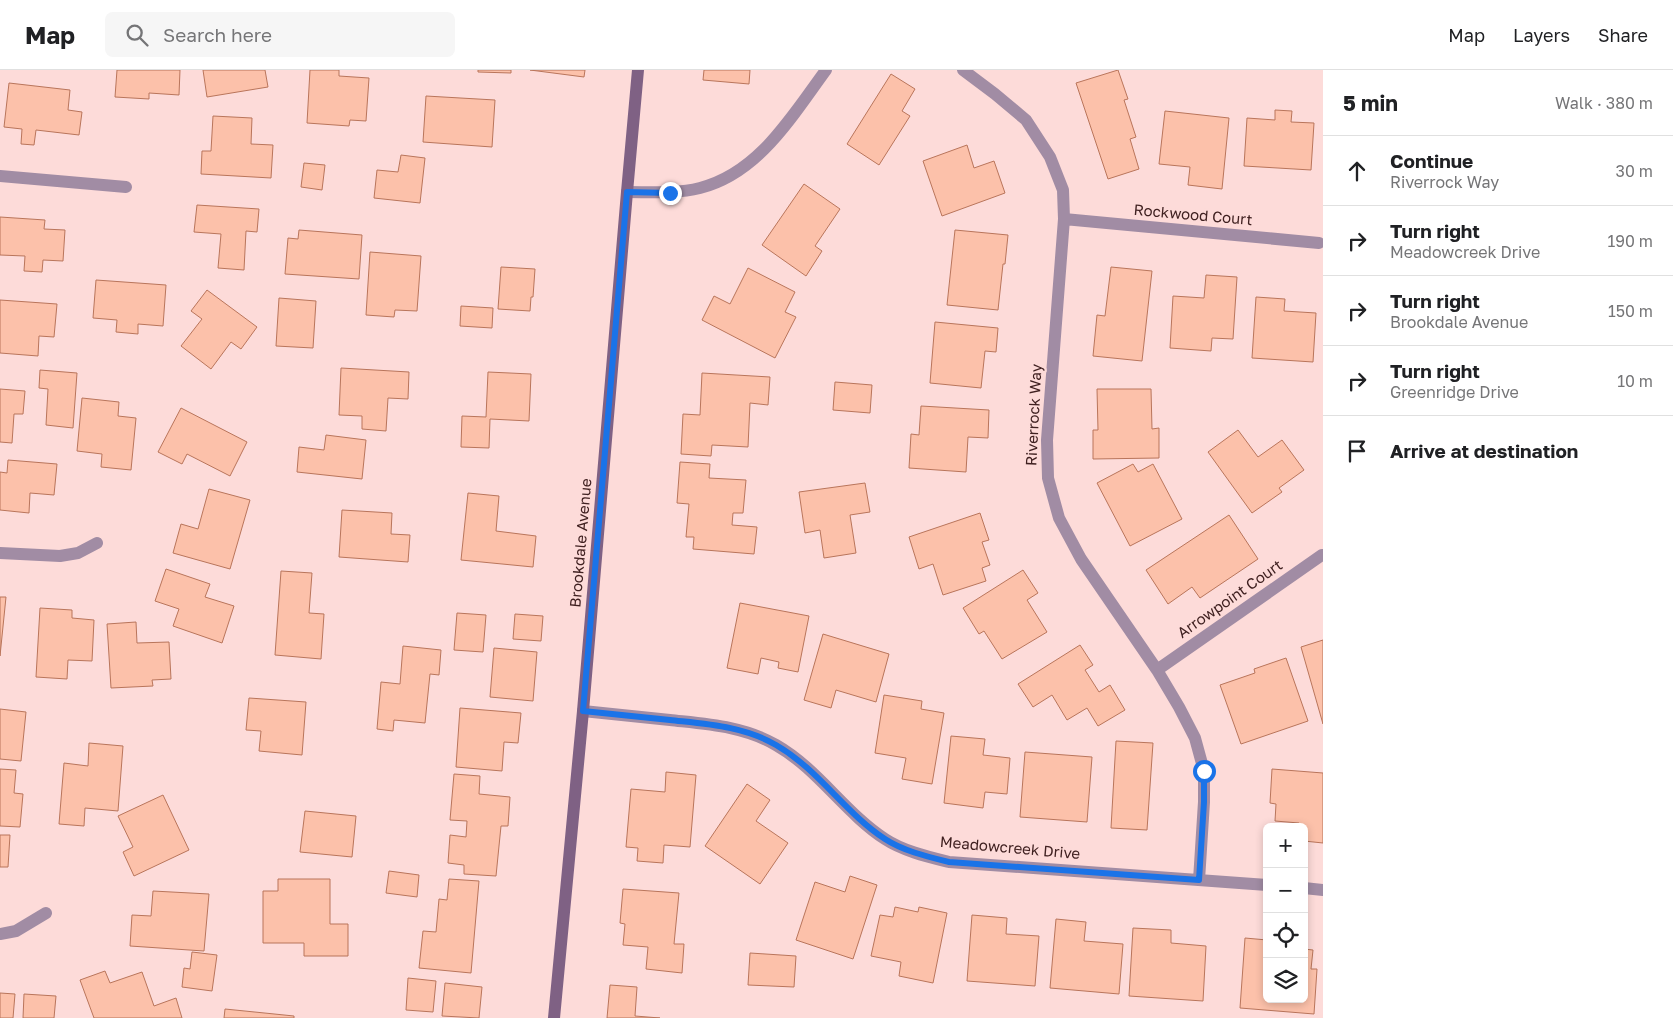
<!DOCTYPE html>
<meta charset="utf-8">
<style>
:root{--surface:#fff;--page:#f6f6f6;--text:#202124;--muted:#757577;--line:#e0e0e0}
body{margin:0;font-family:"Golos Text",sans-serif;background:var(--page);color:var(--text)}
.controls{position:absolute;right:15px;bottom:15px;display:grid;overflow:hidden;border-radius:8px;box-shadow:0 2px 8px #0003}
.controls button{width:45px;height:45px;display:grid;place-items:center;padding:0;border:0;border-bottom:1px solid var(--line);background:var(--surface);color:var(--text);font:25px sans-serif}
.stop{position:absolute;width:15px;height:15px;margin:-11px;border:4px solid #1a73e8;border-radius:50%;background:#fff}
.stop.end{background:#1a73e8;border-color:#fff;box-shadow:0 1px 5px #0008}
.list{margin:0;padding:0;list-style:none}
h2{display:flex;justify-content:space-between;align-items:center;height:65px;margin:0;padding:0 20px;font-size:21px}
h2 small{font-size:16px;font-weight:400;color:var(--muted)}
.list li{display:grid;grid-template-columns:32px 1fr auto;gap:15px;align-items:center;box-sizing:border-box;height:70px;padding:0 20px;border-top:1px solid var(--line)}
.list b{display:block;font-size:19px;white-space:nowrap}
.list p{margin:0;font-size:16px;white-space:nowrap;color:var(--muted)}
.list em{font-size:16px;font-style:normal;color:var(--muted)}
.icon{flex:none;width:28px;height:28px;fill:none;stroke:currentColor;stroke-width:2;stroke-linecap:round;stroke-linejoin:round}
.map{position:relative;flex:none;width:1323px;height:948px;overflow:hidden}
header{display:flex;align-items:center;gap:30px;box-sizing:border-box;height:70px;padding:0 25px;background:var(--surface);border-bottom:1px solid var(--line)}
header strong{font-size:24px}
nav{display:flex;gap:28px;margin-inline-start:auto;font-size:18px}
.search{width:350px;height:45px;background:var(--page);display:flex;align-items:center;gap:12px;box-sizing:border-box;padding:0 18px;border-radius:8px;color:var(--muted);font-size:19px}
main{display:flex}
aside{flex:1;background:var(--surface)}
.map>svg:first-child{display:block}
</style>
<header>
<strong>Map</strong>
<div class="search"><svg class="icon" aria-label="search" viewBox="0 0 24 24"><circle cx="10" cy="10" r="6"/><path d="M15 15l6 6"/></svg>Search here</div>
<nav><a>Map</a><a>Layers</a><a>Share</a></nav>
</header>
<main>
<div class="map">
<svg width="1323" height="948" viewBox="0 0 1323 948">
<rect width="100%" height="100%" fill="#fddbd9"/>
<path fill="#fcc1aa" stroke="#b9755b" d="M 117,0 L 180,0 L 179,25 L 149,23 L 149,29 L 115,27 Z
M 203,0 L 265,0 L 268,17 L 207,27 Z
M 310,0 L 339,0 L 339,6 L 369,8 L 366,51 L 350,50 L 349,56 L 307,53 Z
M 478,0 L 511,0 L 511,3 L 478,2 Z
M 530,0 L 585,0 L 584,7 Z
M 704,0 L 750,0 L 749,14 L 703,10 Z
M 1118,0 L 1128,29 L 1124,30 L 1136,67 L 1130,69 L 1139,99 L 1108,109 L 1076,13 Z
M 891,4 L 915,19 L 902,41 L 910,46 L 879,95 L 847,74 Z
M 9,13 L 70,20 L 68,40 L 82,42 L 79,65 L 36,60 L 34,75 L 21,74 L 22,59 L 4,57 Z
M 426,26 L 495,30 L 492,77 L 423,72 Z
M 1275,40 L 1292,41 L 1291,52 L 1314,53 L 1311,100 L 1244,96 L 1247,48 L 1275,50 Z
M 1165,41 L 1229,48 L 1222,119 L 1188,115 L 1190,97 L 1159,94 Z
M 213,46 L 252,48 L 251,74 L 273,75 L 271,108 L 201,104 L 202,81 L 211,81 Z
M 967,75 L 974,98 L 994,91 L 1005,123 L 942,146 L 923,91 Z
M 401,85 L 425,88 L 420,133 L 374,128 L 377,100 L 398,102 Z
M 304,93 L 325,95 L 322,120 L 301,117 Z
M 804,114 L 840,139 L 815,176 L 822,181 L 806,206 L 762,175 Z
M 197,135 L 259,139 L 257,162 L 246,161 L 244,200 L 218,198 L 221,164 L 194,162 Z
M 0,147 L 45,150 L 44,159 L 65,160 L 63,191 L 43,190 L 42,202 L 24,201 L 25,186 L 0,185 Z
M 299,160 L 362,165 L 359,209 L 285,204 L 288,168 L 298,169 Z
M 955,160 L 1008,165 L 1005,194 L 1003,194 L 998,240 L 947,235 Z
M 370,182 L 421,186 L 417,241 L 395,240 L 394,247 L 366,245 Z
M 501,197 L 535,199 L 533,227 L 531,227 L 530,241 L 498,239 Z
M 1111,197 L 1152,201 L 1142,291 L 1093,286 L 1097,245 L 1105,246 Z
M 748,198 L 795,222 L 785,242 L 796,247 L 775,288 L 702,250 L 714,226 L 730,234 Z
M 1206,205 L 1237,207 L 1233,269 L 1212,268 L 1211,281 L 1170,278 L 1173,226 L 1204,228 Z
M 96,210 L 166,215 L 163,256 L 138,254 L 138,264 L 116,262 L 117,250 L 93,248 Z
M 207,220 L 257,257 L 241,279 L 231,272 L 211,299 L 181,276 L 202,249 L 191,241 Z
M 1256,227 L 1285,229 L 1284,241 L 1316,243 L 1313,292 L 1252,288 Z
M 279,228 L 316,231 L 313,278 L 276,276 Z
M 0,230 L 57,234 L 54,267 L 39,266 L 38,286 L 0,283 Z
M 461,236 L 493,238 L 492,258 L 460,256 Z
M 935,252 L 998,258 L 996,282 L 985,281 L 981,318 L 930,313 Z
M 341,298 L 409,302 L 408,329 L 388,328 L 386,361 L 362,359 L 362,346 L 339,345 Z
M 40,300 L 77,303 L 73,358 L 46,355 L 48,319 L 39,318 Z
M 488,302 L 531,304 L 529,351 L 490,349 L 489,378 L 461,377 L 462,346 L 486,347 Z
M 702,303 L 770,307 L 768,335 L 750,333 L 748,377 L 712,375 L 711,386 L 681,384 L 683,344 L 700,345 Z
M 835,312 L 872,315 L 870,343 L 833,340 Z
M 0,319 L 25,321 L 23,344 L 14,344 L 12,373 L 0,372 Z
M 1097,319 L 1151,319 L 1152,359 L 1159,358 L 1159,388 L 1093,389 L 1093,360 L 1098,360 Z
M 82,328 L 119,332 L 118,346 L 136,348 L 131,400 L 101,397 L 102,384 L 77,381 Z
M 921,336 L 989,340 L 988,368 L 968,367 L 966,402 L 909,398 L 911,364 L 919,365 Z
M 181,338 L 247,372 L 230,406 L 187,384 L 182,394 L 158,382 Z
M 1238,360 L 1258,387 L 1282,370 L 1304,400 L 1279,418 L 1282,422 L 1252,443 L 1208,382 Z
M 326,365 L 366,370 L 362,409 L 297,402 L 299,377 L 324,380 Z
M 8,390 L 57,394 L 54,425 L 30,423 L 29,443 L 0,440 L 0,402 L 7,403 Z
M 680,392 L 710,394 L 709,408 L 746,410 L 743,443 L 733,443 L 732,455 L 757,457 L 754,484 L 693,479 L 694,467 L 686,467 L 689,434 L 677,433 Z
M 1133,394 L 1138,402 L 1153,394 L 1182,449 L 1130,476 L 1097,413 Z
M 865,413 L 870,442 L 850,445 L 856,483 L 824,488 L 820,460 L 805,463 L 799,422 Z
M 209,419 L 250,430 L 230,499 L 173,483 L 181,454 L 198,459 Z
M 468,423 L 499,426 L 496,461 L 536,466 L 533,497 L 461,490 Z
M 342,440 L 392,443 L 391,464 L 410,465 L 408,492 L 339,487 Z
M 980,443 L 989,470 L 982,472 L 990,495 L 982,498 L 986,511 L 943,525 L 933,494 L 919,499 L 909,467 Z
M 1229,445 L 1258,489 L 1200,528 L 1192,517 L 1168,534 L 1146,500 Z
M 166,499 L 210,514 L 205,527 L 234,536 L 222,573 L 173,556 L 179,539 L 155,531 Z
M 1023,500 L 1038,523 L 1027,530 L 1047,562 L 1002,589 L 984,561 L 979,564 L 963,538 Z
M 281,501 L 312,503 L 309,543 L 324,544 L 321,589 L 275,585 Z
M 0,527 L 6,527 L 0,586 Z
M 740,533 L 809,546 L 798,602 L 778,598 L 779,592 L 761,588 L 758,604 L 727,598 Z
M 40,538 L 72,540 L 72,548 L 94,550 L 92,591 L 68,590 L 67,609 L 36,607 Z
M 457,543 L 486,545 L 483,582 L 454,580 Z
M 515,544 L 543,546 L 541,571 L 513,569 Z
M 136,552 L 137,573 L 169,572 L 171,609 L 152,610 L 153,616 L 111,618 L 107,554 Z
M 823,564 L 889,584 L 876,632 L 836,620 L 831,638 L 804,630 Z
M 1323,570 L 1323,654 L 1301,577 Z
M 1080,575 L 1093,595 L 1085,600 L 1099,622 L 1110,615 L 1125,640 L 1098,656 L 1087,638 L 1067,650 L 1052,625 L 1033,637 L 1018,614 Z
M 403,576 L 441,580 L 439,605 L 430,604 L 425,653 L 394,650 L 393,661 L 377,659 L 381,612 L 400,614 Z
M 494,578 L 537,582 L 533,631 L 490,627 Z
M 1286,588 L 1308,651 L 1241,674 L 1220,615 L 1255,603 L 1254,599 Z
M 884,625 L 922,631 L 921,639 L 944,643 L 932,714 L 902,709 L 906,688 L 875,683 Z
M 249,628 L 306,632 L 302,685 L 259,681 L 261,661 L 246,660 Z
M 460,638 L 521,643 L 518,673 L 504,672 L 502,701 L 456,697 Z
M 0,639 L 26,642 L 21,691 L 0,689 Z
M 951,666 L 985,669 L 983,685 L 1010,688 L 1007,724 L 985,722 L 983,738 L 944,733 Z
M 1116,671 L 1153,673 L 1147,760 L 1111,758 Z
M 89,673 L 123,676 L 118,741 L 85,738 L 84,756 L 59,754 L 64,693 L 88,696 Z
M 1025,682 L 1092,687 L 1087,752 L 1020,747 Z
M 0,699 L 16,700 L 14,723 L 23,724 L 20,757 L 0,756 Z
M 1272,699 L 1323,703 L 1323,773 L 1304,771 L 1304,757 L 1299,757 L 1299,753 L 1275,751 L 1276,734 L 1270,733 Z
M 666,702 L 696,705 L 690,777 L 664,775 L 663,793 L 637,791 L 638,778 L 626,777 L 631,719 L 665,722 Z
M 454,704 L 480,706 L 479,724 L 510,727 L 508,756 L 501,756 L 496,806 L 464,804 L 464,795 L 448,793 L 450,765 L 466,767 L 467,751 L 450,750 Z
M 747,714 L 770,730 L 756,751 L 788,773 L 760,814 L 705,776 Z
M 163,725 L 189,780 L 134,806 L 123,782 L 133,777 L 118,746 Z
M 305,741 L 356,746 L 352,787 L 300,782 Z
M 0,765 L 10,765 L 8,797 L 0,797 Z
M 389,801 L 419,805 L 417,827 L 386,823 Z
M 850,806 L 877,815 L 853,889 L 796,870 L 815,812 L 845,822 Z
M 278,809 L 330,809 L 330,854 L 348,854 L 348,886 L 304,886 L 304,873 L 263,873 L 263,821 L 278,821 Z
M 449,809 L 479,811 L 471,903 L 419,898 L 423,861 L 436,862 L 439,829 L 447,830 Z
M 623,819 L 679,823 L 674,874 L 684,874 L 682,903 L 646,899 L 648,877 L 623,875 L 625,854 L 620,853 Z
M 153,821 L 209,824 L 204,881 L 130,876 L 132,845 L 151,846 Z
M 895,837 L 918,842 L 919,837 L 947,843 L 933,913 L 899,906 L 901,892 L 871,886 L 880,845 L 893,847 Z
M 972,845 L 1007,848 L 1006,864 L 1039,866 L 1035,916 L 967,911 Z
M 1056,849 L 1086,852 L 1084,871 L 1123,874 L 1119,924 L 1050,918 Z
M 1133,858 L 1171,860 L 1171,873 L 1206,876 L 1203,931 L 1129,926 Z
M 1245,868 L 1267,870 L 1267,929 L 1304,929 L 1304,879 L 1313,880 L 1311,899 L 1317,899 L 1314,944 L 1240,938 Z
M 192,882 L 217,885 L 212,921 L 182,917 L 184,898 L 190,899 Z
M 750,883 L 796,886 L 794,917 L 748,915 Z
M 105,901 L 110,913 L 142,902 L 154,936 L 176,928 L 182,948 L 94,948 L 80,910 Z
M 408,908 L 436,911 L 433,942 L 406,940 Z
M 445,913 L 482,917 L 479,948 L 442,946 Z
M 610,915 L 637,917 L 635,946 L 660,948 L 607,948 Z
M 0,923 L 15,924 L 13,948 L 0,948 Z
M 24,924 L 56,926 L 54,948 L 23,948 Z
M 225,939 L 294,946 L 294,948 L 224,948 Z"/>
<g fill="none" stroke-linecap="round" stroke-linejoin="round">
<path stroke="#a18ca4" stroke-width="12" d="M 963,0 L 995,24 L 1026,50 L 1050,87 L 1063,120 L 1064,149 L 1047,370 L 1048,408 L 1059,448 L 1081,489 L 1157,600 L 1179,637 L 1195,668 L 1204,701 L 1204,732 L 1199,810
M 0,106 L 126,117
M 627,122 C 651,122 676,124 700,118 C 759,103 792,46 826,0
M 1064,149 L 1319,173
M 0,483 L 60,486 L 78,483 L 97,473
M 1157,600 L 1322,485
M 583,641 C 612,644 641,647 670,650 C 706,654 744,656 776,675 C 818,699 845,743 885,769 C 903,781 929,787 949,792 L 1267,815
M 1304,818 L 1323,820
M 0,864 L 16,861 L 46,843"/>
<path stroke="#7f6184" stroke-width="12" d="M 554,948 L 583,641 L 627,122 L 638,0"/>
</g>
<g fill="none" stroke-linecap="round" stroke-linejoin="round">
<path stroke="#1a73e8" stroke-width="6" d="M 670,123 L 627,122 L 583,641 C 612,644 641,647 670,650 C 706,654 744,656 776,675 C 818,699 845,743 885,769 C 903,781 929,787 949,792 L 1199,810 L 1204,732 L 1204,701"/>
</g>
<g text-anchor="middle" stroke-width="4.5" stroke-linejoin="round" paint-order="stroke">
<g font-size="15" fill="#402121" stroke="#fddbd9">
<text transform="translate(1193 145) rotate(5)" y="5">Rockwood Court</text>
<text transform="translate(1034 345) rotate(-87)" y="5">Riverrock Way</text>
<text transform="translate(581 473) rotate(-85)" y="5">Brookdale Avenue</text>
<text transform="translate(1230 529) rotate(-35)" y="5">Arrowpoint Court</text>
<text transform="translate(1010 778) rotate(5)" y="5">Meadowcreek Drive</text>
</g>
</g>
</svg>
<div class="controls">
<button>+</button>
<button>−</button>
<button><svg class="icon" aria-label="locate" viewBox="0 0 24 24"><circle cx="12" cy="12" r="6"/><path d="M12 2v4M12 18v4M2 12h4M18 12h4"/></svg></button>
<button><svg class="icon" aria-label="layers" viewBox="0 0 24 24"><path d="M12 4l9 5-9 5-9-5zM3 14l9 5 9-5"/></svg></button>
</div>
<div class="stop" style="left:1204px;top:701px"></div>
<div class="stop end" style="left:670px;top:123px"></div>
</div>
<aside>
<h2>5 min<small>Walk · 380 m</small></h2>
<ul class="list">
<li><svg class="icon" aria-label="ahead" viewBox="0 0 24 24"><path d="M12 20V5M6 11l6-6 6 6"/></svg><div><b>Continue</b><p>Riverrock Way</p></div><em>30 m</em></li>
<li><svg class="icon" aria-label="right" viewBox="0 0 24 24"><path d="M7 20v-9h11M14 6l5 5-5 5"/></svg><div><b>Turn right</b><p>Meadowcreek Drive</p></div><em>190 m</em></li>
<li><svg class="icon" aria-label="right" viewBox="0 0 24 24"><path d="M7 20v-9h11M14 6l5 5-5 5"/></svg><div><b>Turn right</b><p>Brookdale Avenue</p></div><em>150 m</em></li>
<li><svg class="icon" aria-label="right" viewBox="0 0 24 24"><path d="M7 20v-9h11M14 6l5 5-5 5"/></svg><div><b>Turn right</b><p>Greenridge Drive</p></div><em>10 m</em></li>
<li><svg class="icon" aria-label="arrive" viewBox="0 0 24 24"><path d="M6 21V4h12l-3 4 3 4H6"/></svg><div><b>Arrive at destination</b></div></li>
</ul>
</aside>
</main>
